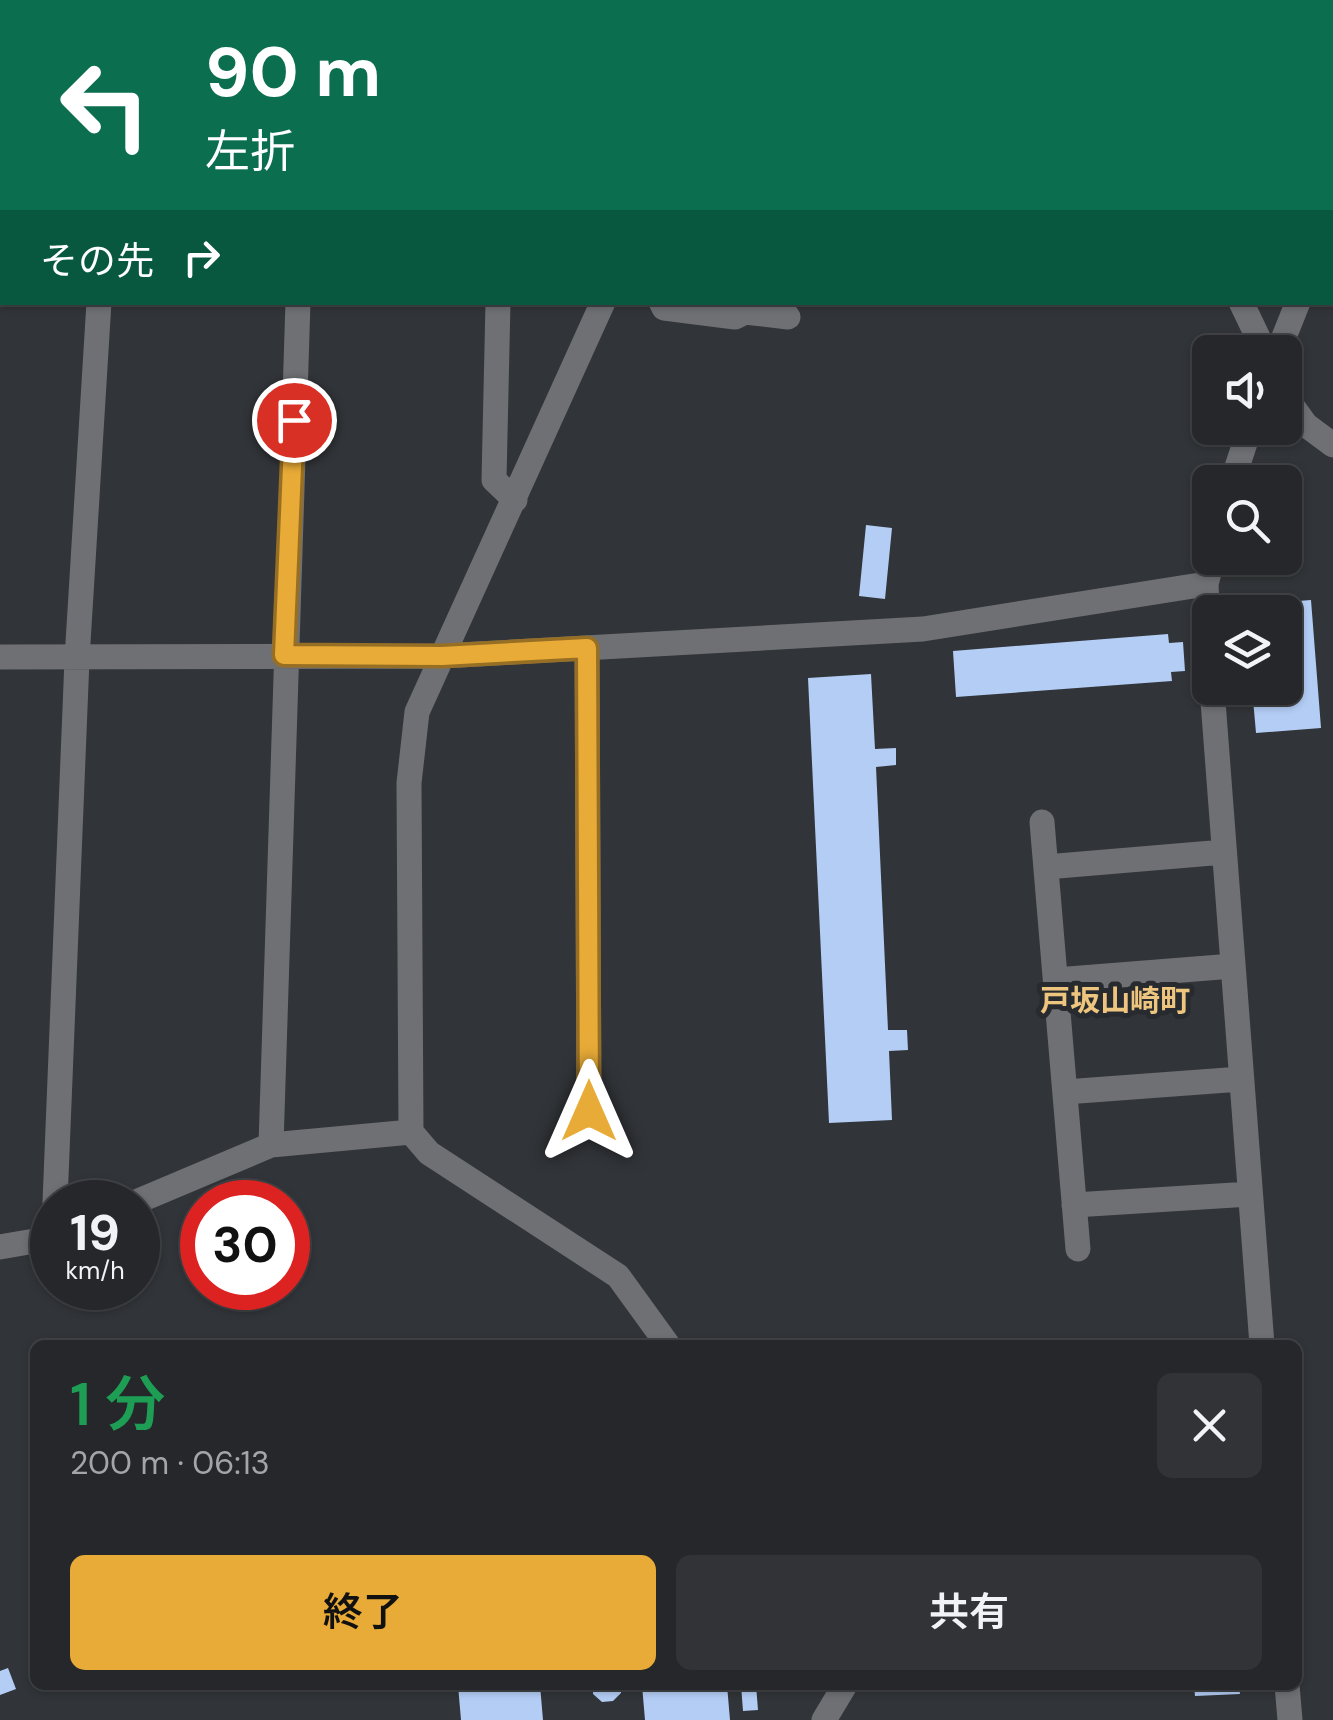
<!DOCTYPE html>
<html lang="ja">
<meta charset="utf-8">
<style>
body{margin:0;font-family:"DM Sans","Noto Sans JP",sans-serif;background:#313336;color:#f1f3f6;height:100vh;display:flex;flex-direction:column;font-size:38px;white-space:nowrap}
*{box-sizing:border-box;margin:0}
p{font-size:32px;color:#a3a5a8}
.icon{flex:none;width:55px;height:55px;fill:none;stroke:currentColor;stroke-width:2;stroke-linecap:round;stroke-linejoin:round}
.map{position:relative;flex:1;overflow:hidden}
.panel{position:absolute;left:30px;top:1340px;width:1272px;height:350px;display:flex;flex-direction:column;background:#25272a;border-radius:15px;box-shadow:0 2px 8px #0004,0 0 0 2px #424447}
.panel>*{flex:none}
.banner{position:absolute;left:0px;top:0px;width:1335px;height:305px;box-shadow:0 2px 8px #0004,0 0 0 2px #424447;background:#0b6e4f;color:#fff;overflow:hidden}
.tools{position:absolute;left:1192px;top:335px;display:grid;gap:20px}
.tools a{display:grid;place-items:center;width:110px;height:110px;border-radius:15px;background:#25272a;box-shadow:0 2px 8px #0004,0 0 0 2px #424447;font-size:50px}
.speed{position:absolute;left:30px;top:1180px;display:flex;gap:20px;font-size:50px;font-weight:700;text-align:center}
.speed>*{display:grid;place-content:center;width:130px;height:130px;border-radius:50%;background:#25272a;box-shadow:0 2px 8px #0004,0 0 0 2px #424447;line-height:1}
.speed small{font-size:25px;font-weight:400}
.speed .limit{border:15px solid #d22;background:#fff;color:#111}
.pin{position:absolute;display:grid;place-items:center;width:85px;height:85px;color:#fff;margin:-42px;border:5px solid #fff;border-radius:50%;box-shadow:0 2px 10px #0007}
.me{position:absolute;width:110px;margin:-55px;rotate:0deg;stroke-linejoin:round;filter:drop-shadow(0 0 8px #0008)}
.turn{display:flex;align-items:center;gap:35px;height:210px;padding:0 40px;font-size:45px}
.turn .icon{width:130px;height:130px;stroke-width:2.5}
.turn b{display:block;font-size:70px;line-height:85px}
.then{display:flex;align-items:center;height:95px;padding:0 40px;background:#0003;gap:20px;font-size:38px}
.round{display:grid;place-items:center;flex:none;width:105px;height:105px;border-radius:15px;background:#313336}
.summary{display:flex;align-items:center;justify-content:space-between;height:170px;padding:0 40px}
h1{font-size:60px;font-weight:600;line-height:75px;color:#1e9e55}
.cta{display:flex;gap:20px;margin-top:auto;padding:20px 40px}
.cta a{flex:1;height:115px;border-radius:15px;background:#e8ab37;color:#111;font-size:40px;font-weight:600;line-height:115px;text-align:center}
.cta a+a{background:#313336;color:#f1f3f6}
.map>svg:first-child{display:block}
.building{fill:#b3cdf5}
.lines{fill:none;stroke-linecap:round;stroke-linejoin:round}
.minor{stroke:#6f7073;stroke-width:25}
.route-casing{stroke:#976f24;stroke-width:25}
.route{stroke:#e8ab37;stroke-width:18}
.labels{text-anchor:middle;stroke-width:10;stroke-linejoin:round;paint-order:stroke}
.neighbourhood-label{font-size:30px;font-weight:bold;fill:#eec57f;stroke:#272a2e}
</style>
<div class="map">
<svg width="1333" height="1720" viewBox="0 0 1333 1720">
<rect width="100%" height="100%" fill="#313438"/>
<path class="building" d="M866 525 892 528 885 599 859 596Z
M1311 600 1321 728 1256 733 1252 688H1285V612H1247L1246 605Z
M1168 634 1169 643 1183 642 1185 671 1171 672 1172 681 956 697 953 651Z
M871 674 875 749 896 748V765L876 767 888 1030H907L908 1050 889 1051 892 1120 829 1123 808 678Z
M8 1668 16 1689 0 1695V1671Z
M458 1685H540L543 1720H461Z
M593 1685H621V1693L613 1701 602 1702 593 1694Z
M642 1685H727L730 1720H645Z
M741 1685H756L758 1710 743 1711Z
M1194 1685H1239L1240 1694 1195 1696Z"/>
<g class="lines">
<path class="minor" d="M1092 0 1093 2
M476 2 482 0
M505 2V0
M737 2 738 0
M836 2 837 0
M0 51H2
M1332 220 1333 219
M498 302 494 480 515 500
M603 302 417 712 409 783 411 1132 429 1153 618 1276 668 1345
M661 302 664 308 735 317 745 312 788 317
M1241 302 1265 352
M1278 352 1298 302
M1285 396 1306 425 1333 445
M1232 482 1250 428
M587 648 589 1111
M0 657 442 656 923 629 1206 584
M1210 666 1206 584 1213 558
M1212 688 1262 1345
M1042 822 1078 1249
M1046 867 1224 852
M1056 980 1233 966
M1065 1092 1241 1079
M271 1145 298 302
M55 1202 77 659 99 302
M136 1202 271 1145 411 1132
M1074 1205 1250 1194
M0 1247 52 1238
M1287 1685 1290 1720
M824 1720 845 1685"/>
</g>
<g class="lines">
<g class="route-casing">
<path id="route" d="M294 420 284 655 442 656 587 648 589 1111"/>
</g>
<use href="#route" class="route"/>
</g>
<g class="labels">
<g class="neighbourhood-label">
<text x="1115" y="1011">戸坂山崎町</text>
</g>
</g>
</svg>
<div class="tools">
<a><svg class="icon" aria-label="sound" viewBox="0 0 24 24"><path d="M4 9h4l5-4v14l-5-4H4zM17 9q2 3 0 6"/></svg></a>
<a><svg class="icon" aria-label="search" viewBox="0 0 24 24"><circle cx="10" cy="10" r="6"/><path d="M15 15l6 6"/></svg></a>
<a><svg class="icon" aria-label="layers" viewBox="0 0 24 24"><path d="M12 4l9 5-9 5-9-5zM3 14l9 5 9-5"/></svg></a>
</div>
<div class="speed"><div>19<small>km/h</small></div><div class="limit">30</div></div>
<div class="pin" style="left:294px;top:420px;background:#d93025"><svg class="icon" aria-label="arrive" viewBox="0 0 24 24"><path d="M6 21V4h12l-3 4 3 4H6"/></svg></div>
<svg class="me" style="left:589px;top:1111px" viewBox="-20 -20 40 40"><path d="M0-17L14 15 0 8-14 15z" fill="#e8ab37" stroke="#fff" stroke-width="4"/></svg>
<div class="banner">
<div class="turn"><svg class="icon" aria-label="left" viewBox="0 0 24 24"><path d="M17 20v-9H6M10 6l-5 5 5 5"/></svg><div><b>90 m</b>左折</div></div>
<div class="then">その先<svg class="icon" aria-label="right" viewBox="0 0 24 24"><path d="M7 20v-9h11M14 6l5 5-5 5"/></svg></div>
</div>
<section class="panel">
<div class="summary"><div><h1>1 分</h1><p>200 m · 06:13</p></div><a class="round"><svg class="icon" aria-label="close" viewBox="0 0 24 24"><path d="M6 6l12 12M18 6L6 18"/></svg></a></div>
<div class="cta"><a>終了</a><a>共有</a></div>
</section>
</div>
